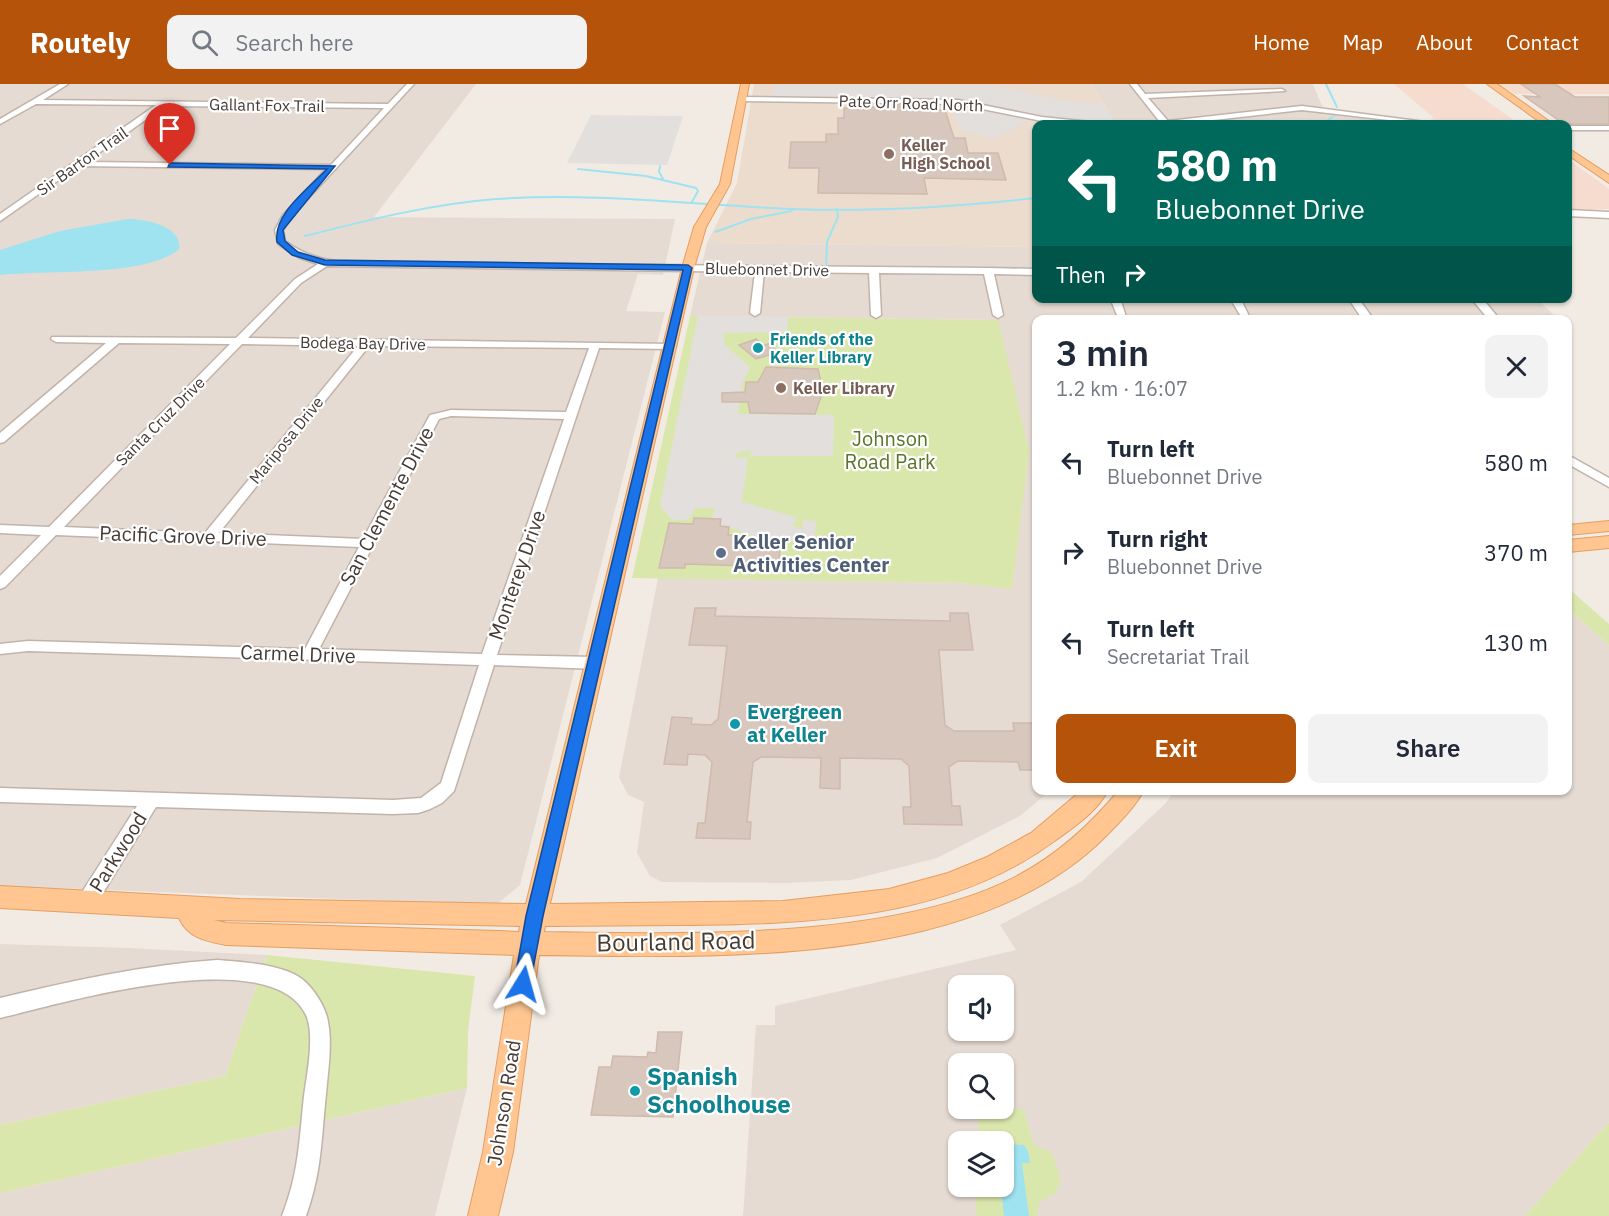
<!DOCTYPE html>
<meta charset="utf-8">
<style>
body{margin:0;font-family:"IBM Plex Sans",sans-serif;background:#f2f2f3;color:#1f2937;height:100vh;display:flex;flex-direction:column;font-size:22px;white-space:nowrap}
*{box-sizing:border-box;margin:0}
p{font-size:20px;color:#747a83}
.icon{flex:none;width:33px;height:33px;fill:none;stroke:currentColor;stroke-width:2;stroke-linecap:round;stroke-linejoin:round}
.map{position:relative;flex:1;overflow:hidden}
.sheet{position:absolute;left:1032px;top:231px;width:540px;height:480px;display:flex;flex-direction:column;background:#fff;border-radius:12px;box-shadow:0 2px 4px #0004}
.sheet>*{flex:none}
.hud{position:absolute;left:1032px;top:36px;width:540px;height:183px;border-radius:12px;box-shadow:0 2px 4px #0004;background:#00695c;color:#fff;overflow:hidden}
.controls{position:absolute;left:948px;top:891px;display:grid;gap:12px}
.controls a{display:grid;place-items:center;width:66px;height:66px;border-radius:12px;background:#fff;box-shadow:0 2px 4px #0004;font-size:30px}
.pin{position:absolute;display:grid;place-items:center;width:51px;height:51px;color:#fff;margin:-62px -26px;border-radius:50% 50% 50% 0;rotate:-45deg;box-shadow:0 0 6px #0007}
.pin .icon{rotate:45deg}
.me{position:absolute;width:66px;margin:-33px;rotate:8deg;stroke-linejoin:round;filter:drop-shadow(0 0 4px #0008)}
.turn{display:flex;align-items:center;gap:21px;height:126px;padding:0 24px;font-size:27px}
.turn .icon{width:78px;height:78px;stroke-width:2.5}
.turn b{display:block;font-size:42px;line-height:51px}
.then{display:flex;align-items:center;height:57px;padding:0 24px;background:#0003;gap:12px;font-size:22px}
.round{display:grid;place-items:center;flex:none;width:63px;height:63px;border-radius:12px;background:#f2f2f3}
.overview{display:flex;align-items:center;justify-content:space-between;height:102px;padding:0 24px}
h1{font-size:36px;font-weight:600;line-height:45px}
.action{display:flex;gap:12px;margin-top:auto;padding:12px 24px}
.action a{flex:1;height:69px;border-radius:12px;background:#b45309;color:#fff;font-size:24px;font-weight:600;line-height:69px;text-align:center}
.action a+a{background:#f2f2f3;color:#1f2937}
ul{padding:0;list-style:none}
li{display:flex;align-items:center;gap:18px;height:90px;padding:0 24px}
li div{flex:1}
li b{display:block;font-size:22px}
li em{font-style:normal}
header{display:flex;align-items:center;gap:36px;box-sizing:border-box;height:84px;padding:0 30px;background:#b45309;color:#fff}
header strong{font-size:28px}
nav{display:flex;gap:33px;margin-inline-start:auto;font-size:21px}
.search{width:420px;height:54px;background:#f2f2f3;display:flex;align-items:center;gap:15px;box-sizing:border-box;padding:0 21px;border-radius:12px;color:#747a83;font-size:22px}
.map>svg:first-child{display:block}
.residential{fill:#e6dbd2;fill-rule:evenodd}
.commercial{fill:#f5dccf}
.education{fill:#ecdcce}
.green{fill:#dae7ac}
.parking{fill:#e3dfdd}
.water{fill:#9fe2f0}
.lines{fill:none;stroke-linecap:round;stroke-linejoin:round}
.stream{stroke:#9fe2f0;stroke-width:2}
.building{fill:#d7c7bd;stroke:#cfbaad;stroke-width:1.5}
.minor-casing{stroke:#c1b3aa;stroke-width:3}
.major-casing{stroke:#e49e61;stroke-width:2}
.minor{fill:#fff;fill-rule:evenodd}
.major{fill:#ffc691;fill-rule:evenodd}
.route{fill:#1a73e8;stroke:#114b97;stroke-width:1.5}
.education-dot{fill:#8d6e63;stroke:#fff;stroke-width:2}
.culture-dot{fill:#0f9aa8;stroke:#fff;stroke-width:2}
.service-dot{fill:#5c6f8a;stroke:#fff;stroke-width:2}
.labels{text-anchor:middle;stroke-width:4.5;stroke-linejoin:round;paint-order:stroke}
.far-street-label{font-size:16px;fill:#453a34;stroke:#fff}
.far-education-label{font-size:16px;font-weight:bold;fill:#785e54;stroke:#fff;text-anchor:start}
.far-culture-label{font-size:16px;font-weight:bold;fill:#0d838f;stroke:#fff;text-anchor:start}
.park-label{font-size:20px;fill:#587627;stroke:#fff}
.street-label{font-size:20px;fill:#453a34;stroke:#fff}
.service-label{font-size:20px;font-weight:bold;fill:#4e5e75;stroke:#fff;text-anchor:start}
.culture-label{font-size:20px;font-weight:bold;fill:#0d838f;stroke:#fff;text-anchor:start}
.near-street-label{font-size:24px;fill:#453a34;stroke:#fff}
.near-culture-label{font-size:24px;font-weight:bold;fill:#0d838f;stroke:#fff;text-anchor:start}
</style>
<header>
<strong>Routely</strong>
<div class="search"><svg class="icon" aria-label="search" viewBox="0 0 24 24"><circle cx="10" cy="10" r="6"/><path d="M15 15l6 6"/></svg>Search here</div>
<nav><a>Home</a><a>Map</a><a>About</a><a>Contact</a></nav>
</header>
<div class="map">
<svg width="1609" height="1132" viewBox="0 0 1609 1132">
<rect width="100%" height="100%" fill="#f2ebe4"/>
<path class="residential" d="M0 0H476L374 133 675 135 663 191 638 190 626 227 665 228 520 801 496 821 0 802Z
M1092 0H1313L1325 29 1386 38 1385 40H1116Z
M707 159 1036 163V214H1536L1558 235 1036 236V706L1050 707 1020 732 937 774 851 796 785 799 662 798 650 792 637 769 644 718 628 711 619 693 658 494 960 499 1012 504 998 236 690 232Z
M1568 525 1609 561V1038L1525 1132H743L756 941H775V922L1016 866 1000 841 1081 798 1166 719 1174 707 1568 706ZM958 902H1004V946H958ZM958 980H1004V1024H958ZM958 1058H1004V1102H958Z
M0 860 129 864 267 871 225 992 0 1041Z
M467 1004 435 1132H0V1109Z"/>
<path class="commercial" d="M1394 0H1463L1519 40 1432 36 1433 33Z
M1500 0H1609V10H1514Z
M1568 75 1609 105V125L1568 126Z"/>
<path class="education" d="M754 0H1092L1116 40H1036V163L707 159 737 99Z"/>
<path class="green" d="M690 232 998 236 1029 366 1012 505 960 499 632 494Z
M1568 504 1609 540V561L1568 525Z
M267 871 475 892 468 947 467 1004 0 1109V1041L225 992Z
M977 1025H1024L1033 1060 1050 1068 1054 1073 1061 1096 1056 1109 1039 1118 1037 1132H977L974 1103 1004 1102V1058L980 1057Z
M1609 1038V1132H1525Z"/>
<path class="parking" d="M775 0 996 2 1078 19H1103L1116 40 1035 33 1003 51 989 54 959 46 954 25 948 17 772 15Z
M591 31 683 32 667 81 567 79Z
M698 232 788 233 787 248 723 249 724 260 750 283 742 300 738 330 834 331 833 372H751L750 366 737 369 734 374 748 373 742 418 796 433 793 442 802 445 803 436 816 437 815 453 799 457H769L729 443 720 442 721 435H712L715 424H696L688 436H673L660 422Z"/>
<path class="water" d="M128 135C145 135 183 142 179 165 148 193 43 186 0 191V166L60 147Z
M1005 1060 1024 1061 1028 1067 1030 1079H1022L1029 1132H1004L1001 1103 1004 1102Z"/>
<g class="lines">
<path class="stream" d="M1326 0 1337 23
M1323 40 1336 30
M660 82 659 88 663 95
M578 85 646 92 696 104 698 107 692 118
M715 148 751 135 792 127
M305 152C368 136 431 120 496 115 595 108 693 121 791 125 873 128 955 123 1036 114
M826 183 827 158 838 133 837 125"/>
</g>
<path class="building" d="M1521 0H1555L1575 13H1609V40H1564L1524 12 1540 13Z
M905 22H931L932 26H945L954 54H965L968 69H998L1006 96 924 94 927 110 818 109 819 84H789L791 58H826V50H838V34H844V24Z
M756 255 763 261 768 260 778 268 756 275 739 261Z
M766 283 818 285 823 307 815 330 750 329 748 318H722V309L745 308 746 298H758Z
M694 434 721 435 720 442 729 443 728 451H737V456L780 457 779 483 685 480V484H659L669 439 693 440Z
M695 524H716L715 532 950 537V529H968L973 566H939L945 641 954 647H1014L1013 639H1032L1036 665V686H1020L1018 678 958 677 949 683 952 722H960L962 741 904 740 903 723H911L909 682 901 675 840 674V705L820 704 821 674 761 673 753 678 747 738H751L750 755 696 754 698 739H705L712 678 705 671 688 670 687 681 664 680 672 633 692 634 691 640 711 641 718 635 727 562 689 561Z
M658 948H682L673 1033 591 1031 599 983H611L613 972 647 973 648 968 656 969Z"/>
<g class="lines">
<g class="minor-casing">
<path id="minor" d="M60 0H68L43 16 388 20 407 0H414L290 134 283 146 285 157C304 171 322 176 345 178L988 184 1036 185V191L994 190 1003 231 998 234 993 231 984 190 879 189 881 231 876 234 871 231 869 189 764 188 760 229 755 232 750 229 755 188 327 182 301 199 248 254 675 260 676 262 671 265 599 264 497 571 596 573 604 579 596 585 494 581 454 707 442 719 430 725 418 729 393 730 156 723 93 825 86 827 79 825 77 819 79 813 137 722 0 718V704L393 716 421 714 441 699 479 581 28 567 0 570V560L28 557 305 565 359 463 56 451 5 503 0 505V492L41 451 0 449V441L49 443 230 260 119 259 4 358 0 359V349L106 259 56 258 51 255 52 253 236 254 295 195 318 180 300 174 278 160 275 146 283 131 326 85 79 82 0 137V130L156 21 36 20 0 40V35ZM165 22 384 24 331 81 86 78ZM242 260 358 262 205 449 64 443ZM369 262 589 264 566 328 451 326 430 331 363 455 219 449ZM451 332 564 335 482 570 319 565 439 335Z
M1130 0H1137L1145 10 1282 5 1285 7 1148 14 1168 37 1302 22 1441 40H1423L1302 26 1178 40H1074L1042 37 958 20 742 17 739 15 742 13 958 16 1042 33 1091 38H1160Z
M1568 42H1609V46H1568Z
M1568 126 1609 128V134L1568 132Z
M1110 214H1120L1127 236H1119Z
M1230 214H1240L1251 236H1243Z
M1348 214H1358L1374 236H1363Z
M1471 214H1482L1500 236H1489Z
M1568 371 1609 394V403L1568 380Z
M217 876C241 878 282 880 302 895 313 904 323 919 327 933 333 958 328 985 326 1010 321 1057 322 1087 306 1132H282C299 1088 299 1058 304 1012 307 991 315 950 306 931 271 857 62 919 0 934V914C72 897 143 881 217 876Z"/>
</g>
<g class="major-casing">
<path id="major" d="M741 0H749L730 100 706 143 694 184 550 820 783 817 889 805 948 789 987 773 1031 749 1082 706H1108C1098 727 1074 743 1056 756 948 836 810 840 681 841 636 841 590 842 545 842L544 848C682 850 896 857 1019 791 1058 770 1091 740 1119 706H1144C1135 723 1120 738 1106 752 975 885 714 873 539 871L513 1068 498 1132H468L483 1068 514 871 226 861C206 857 188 854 179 834L0 824V802L240 815 526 820 682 184 694 143 720 100ZM214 836 520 842 519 848 498 847 226 839Z
M1487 0H1497L1553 40H1543Z
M1568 64 1609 91V99L1568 71Z
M1609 437V447L1568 451V441Z
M1609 452V464L1568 468V456Z"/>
</g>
<use href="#minor" class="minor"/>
<use href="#major" class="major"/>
</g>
<path class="route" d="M170 79 335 82 283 146 285 157 298 168 325 176 688 181 692 184 543 832 529 906 523 908 516 906 514 900 526 832 683 186 325 181 292 171 277 158C273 130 308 105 327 85L168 83Z"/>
<g class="education-dot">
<circle cx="889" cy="70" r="6"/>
<circle cx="781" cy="304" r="6"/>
</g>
<g class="culture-dot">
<circle cx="758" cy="264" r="6"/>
<circle cx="735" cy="640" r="6"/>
<circle cx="635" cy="1007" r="6"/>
</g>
<circle class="service-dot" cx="721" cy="469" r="6"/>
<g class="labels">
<g class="far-street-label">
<text transform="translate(911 19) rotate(2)" y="6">Pate Orr Road North</text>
<text transform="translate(267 21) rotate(1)" y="6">Gallant Fox Trail</text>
<text transform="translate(82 77) rotate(-35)" y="6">Sir Barton Trail</text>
<text transform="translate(767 185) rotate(1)" y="6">Bluebonnet Drive</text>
<text transform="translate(363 259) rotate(1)" y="6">Bodega Bay Drive</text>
<text transform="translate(160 337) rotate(-45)" y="6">Santa Cruz Drive</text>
<text transform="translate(286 356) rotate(-51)" y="6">Mariposa Drive</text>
</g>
<g class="far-education-label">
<text x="901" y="67">Keller<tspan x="901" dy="18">High School</tspan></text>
<text x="793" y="310">Keller Library</text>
</g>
<g class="far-culture-label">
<text x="770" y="261">Friends of the<tspan x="770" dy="18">Keller Library</tspan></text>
</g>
<g class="park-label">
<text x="890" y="362">Johnson<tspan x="890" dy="23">Road Park</tspan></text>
</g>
<g class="street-label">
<text transform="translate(387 422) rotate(-62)" y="7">San Clemente Drive</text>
<text transform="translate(183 452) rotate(2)" y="7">Pacific Grove Drive</text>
<text transform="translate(517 491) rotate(-71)" y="7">Monterey Drive</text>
<text transform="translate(298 570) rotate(2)" y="7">Carmel Drive</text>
<text transform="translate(118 768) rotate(-58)" y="7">Parkwood</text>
<text transform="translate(504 1019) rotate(-81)" y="7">Johnson Road</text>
</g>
<g class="service-label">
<text x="733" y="465">Keller Senior<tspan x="733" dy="23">Activities Center</tspan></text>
</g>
<g class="culture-label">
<text x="747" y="635">Evergreen<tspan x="747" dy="23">at Keller</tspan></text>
</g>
<g class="near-street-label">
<text transform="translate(676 858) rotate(-1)" y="8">Bourland Road</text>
</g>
<g class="near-culture-label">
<text x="647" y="1001">Spanish<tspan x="647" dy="28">Schoolhouse</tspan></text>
</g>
</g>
</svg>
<div class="controls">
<a><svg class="icon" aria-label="sound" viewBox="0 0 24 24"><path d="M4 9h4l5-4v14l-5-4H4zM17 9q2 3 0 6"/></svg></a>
<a><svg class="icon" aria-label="search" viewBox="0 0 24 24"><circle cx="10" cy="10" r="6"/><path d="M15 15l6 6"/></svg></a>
<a><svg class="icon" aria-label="layers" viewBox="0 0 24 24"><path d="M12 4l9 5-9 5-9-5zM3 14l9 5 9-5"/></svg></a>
</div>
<div class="pin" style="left:170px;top:81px;background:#d93025"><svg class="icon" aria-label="arrive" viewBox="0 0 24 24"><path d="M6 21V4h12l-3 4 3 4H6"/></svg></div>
<svg class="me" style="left:523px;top:900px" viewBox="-20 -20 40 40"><path d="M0-17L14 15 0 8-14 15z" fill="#1a73e8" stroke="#fff" stroke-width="4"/></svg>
<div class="hud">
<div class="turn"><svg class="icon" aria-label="left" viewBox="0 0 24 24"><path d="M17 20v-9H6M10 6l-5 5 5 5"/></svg><div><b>580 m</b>Bluebonnet Drive</div></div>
<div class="then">Then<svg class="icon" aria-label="right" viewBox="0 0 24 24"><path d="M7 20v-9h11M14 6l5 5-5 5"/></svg></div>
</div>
<section class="sheet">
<div class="overview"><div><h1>3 min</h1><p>1.2 km · 16:07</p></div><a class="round"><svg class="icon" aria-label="close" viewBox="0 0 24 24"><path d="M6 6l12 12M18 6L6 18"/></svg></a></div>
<ul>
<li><svg class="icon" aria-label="left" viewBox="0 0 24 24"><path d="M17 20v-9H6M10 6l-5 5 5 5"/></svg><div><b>Turn left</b><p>Bluebonnet Drive</p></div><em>580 m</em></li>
<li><svg class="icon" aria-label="right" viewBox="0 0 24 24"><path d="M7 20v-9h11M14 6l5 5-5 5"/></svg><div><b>Turn right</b><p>Bluebonnet Drive</p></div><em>370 m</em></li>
<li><svg class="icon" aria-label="left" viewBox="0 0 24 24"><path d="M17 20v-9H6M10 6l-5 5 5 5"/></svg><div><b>Turn left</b><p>Secretariat Trail</p></div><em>130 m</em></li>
</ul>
<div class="action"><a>Exit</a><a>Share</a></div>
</section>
</div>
